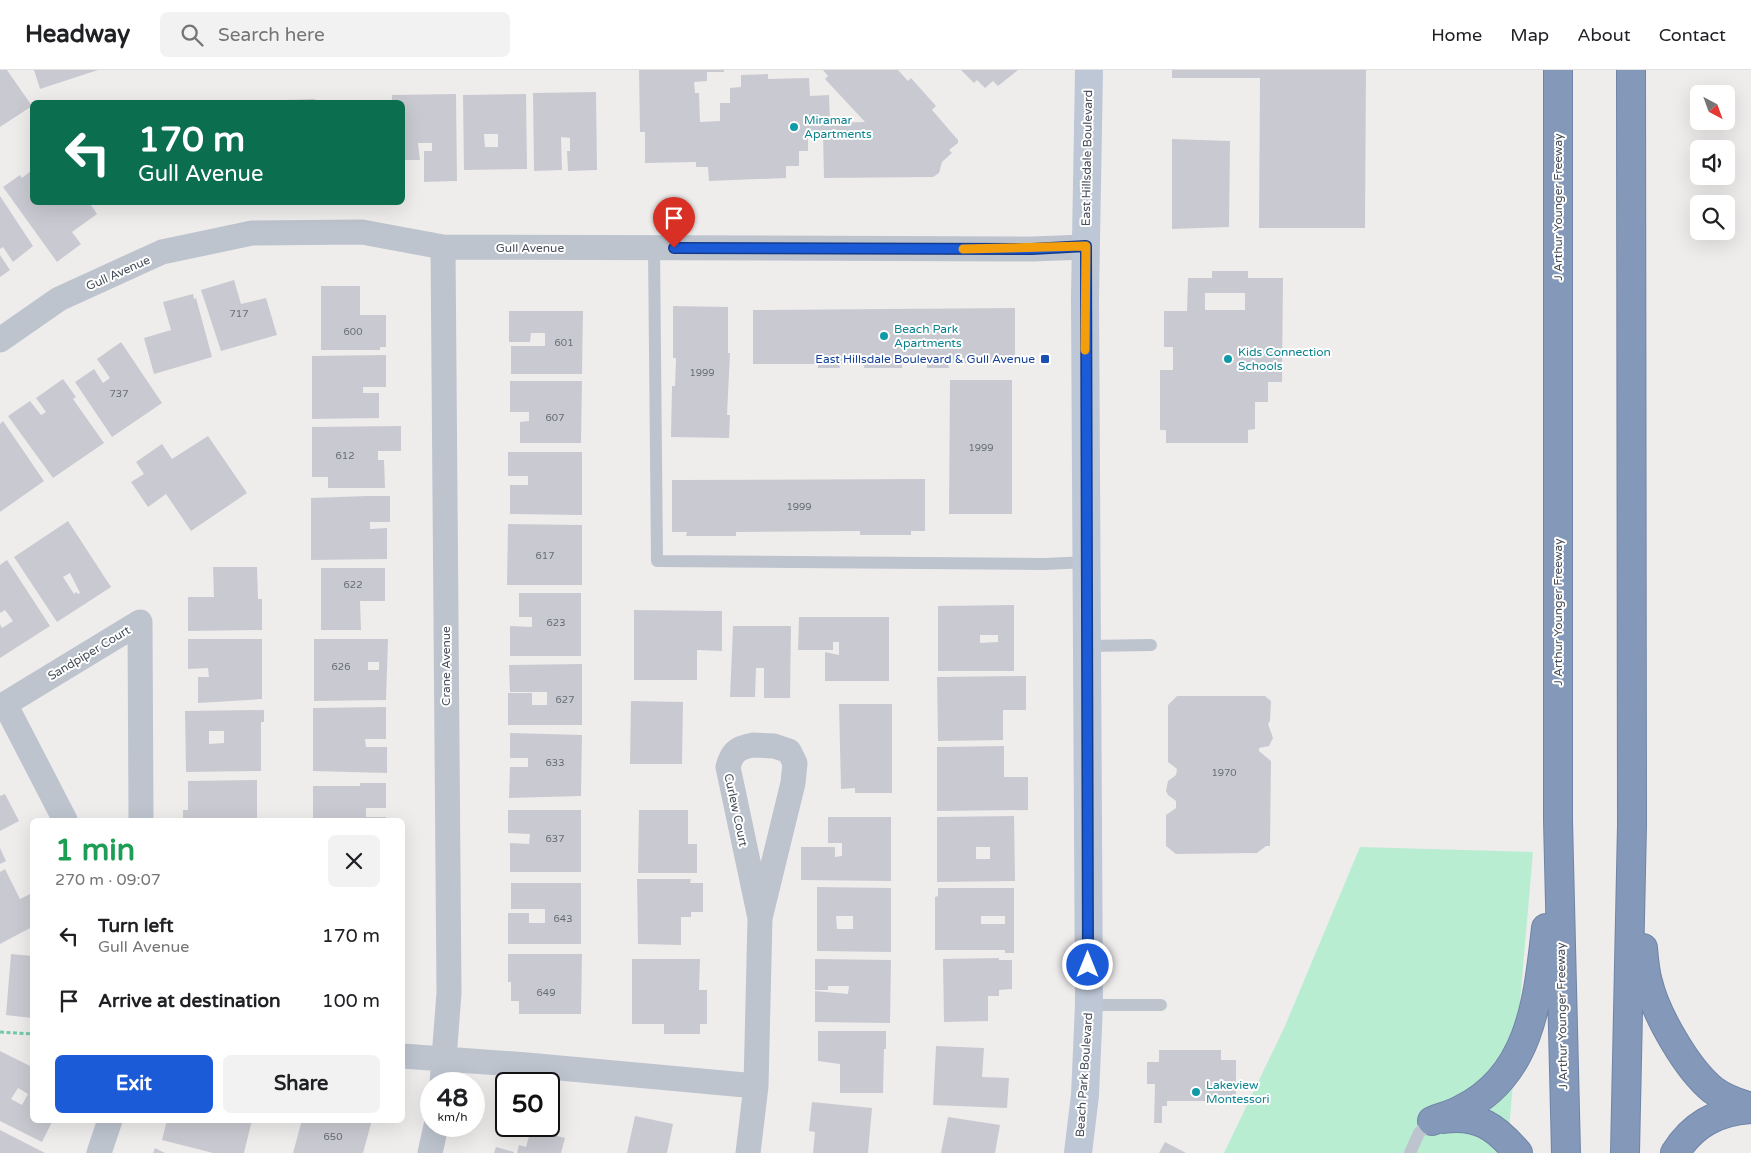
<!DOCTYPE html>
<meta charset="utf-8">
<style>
body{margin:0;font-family:"Varela Round",sans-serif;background:#f2f2f2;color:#202124;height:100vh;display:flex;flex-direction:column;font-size:19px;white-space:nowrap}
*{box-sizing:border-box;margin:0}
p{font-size:16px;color:#757577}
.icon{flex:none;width:28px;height:28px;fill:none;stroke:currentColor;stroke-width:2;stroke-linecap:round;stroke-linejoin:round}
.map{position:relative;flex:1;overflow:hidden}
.details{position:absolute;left:30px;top:748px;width:375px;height:305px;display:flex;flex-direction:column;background:#fff;border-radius:8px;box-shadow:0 5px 20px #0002}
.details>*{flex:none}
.guide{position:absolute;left:30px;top:30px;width:375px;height:105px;border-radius:8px;box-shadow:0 5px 20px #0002;background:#0b6e4f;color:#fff;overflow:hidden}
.needle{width:32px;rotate:139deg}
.tools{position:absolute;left:1690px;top:15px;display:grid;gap:10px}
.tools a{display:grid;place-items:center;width:45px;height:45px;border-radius:8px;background:#fff;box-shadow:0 5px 20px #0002;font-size:25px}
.speed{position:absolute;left:420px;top:1002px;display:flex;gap:10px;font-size:25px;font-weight:700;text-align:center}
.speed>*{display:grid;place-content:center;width:65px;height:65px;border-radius:50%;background:#fff;box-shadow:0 5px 20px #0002;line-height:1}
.speed small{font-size:12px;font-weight:400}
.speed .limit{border:2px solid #111;border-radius:8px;background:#fff;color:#111}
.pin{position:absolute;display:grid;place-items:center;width:42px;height:42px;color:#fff;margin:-51px -21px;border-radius:50% 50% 50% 0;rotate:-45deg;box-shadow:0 0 5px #0007}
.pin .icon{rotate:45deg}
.me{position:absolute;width:55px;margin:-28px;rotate:0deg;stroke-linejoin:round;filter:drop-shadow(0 0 4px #0008)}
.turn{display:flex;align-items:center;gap:18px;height:105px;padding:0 25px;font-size:22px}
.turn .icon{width:65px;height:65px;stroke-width:2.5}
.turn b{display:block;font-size:35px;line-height:42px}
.round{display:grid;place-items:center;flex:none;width:52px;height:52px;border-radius:8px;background:#f2f2f2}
.headline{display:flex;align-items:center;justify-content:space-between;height:85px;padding:0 25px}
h1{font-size:30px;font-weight:800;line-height:38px;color:#1e9e55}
.primary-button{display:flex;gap:10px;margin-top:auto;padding:10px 25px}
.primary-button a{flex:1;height:58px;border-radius:8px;background:#1c5bd8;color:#fff;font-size:20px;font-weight:800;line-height:58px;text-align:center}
.primary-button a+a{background:#f2f2f2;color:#202124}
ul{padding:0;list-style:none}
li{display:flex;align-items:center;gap:15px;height:65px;padding:0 25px}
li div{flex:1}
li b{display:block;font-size:19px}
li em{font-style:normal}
header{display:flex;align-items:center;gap:30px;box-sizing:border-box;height:70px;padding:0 25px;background:#fff;border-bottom:1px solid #e0e0e0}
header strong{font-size:24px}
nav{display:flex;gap:28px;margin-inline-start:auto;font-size:18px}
.search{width:350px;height:45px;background:#f2f2f2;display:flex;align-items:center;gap:12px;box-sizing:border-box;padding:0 18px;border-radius:8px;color:#757577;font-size:19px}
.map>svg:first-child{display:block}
.green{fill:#b9edd2}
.building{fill:#c9cad1;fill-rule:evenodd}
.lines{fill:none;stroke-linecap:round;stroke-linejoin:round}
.motorway-casing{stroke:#6f84a6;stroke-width:30}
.path{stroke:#73caa8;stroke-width:3;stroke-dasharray:4 2.5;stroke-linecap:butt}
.service{stroke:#bdc4ce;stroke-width:12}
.minor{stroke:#bdc4ce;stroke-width:25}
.secondary{stroke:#bec7d5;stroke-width:28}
.motorway{stroke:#8499ba;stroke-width:28}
.route-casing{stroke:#123b8c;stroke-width:12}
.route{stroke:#1c5bd8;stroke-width:9}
.slow{stroke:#f59e0b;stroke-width:9}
.culture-dot{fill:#0f9aa8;stroke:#fff;stroke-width:2}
.transit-dot{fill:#1a4fb4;stroke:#fff;stroke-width:2}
.labels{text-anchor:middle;stroke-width:4;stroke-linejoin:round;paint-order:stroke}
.number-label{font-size:10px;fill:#666c76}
.culture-label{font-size:12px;fill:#0d838f;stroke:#fff;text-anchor:start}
.street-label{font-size:12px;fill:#454d58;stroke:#fff}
.transit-label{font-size:12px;fill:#164399;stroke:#fff;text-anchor:end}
</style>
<header>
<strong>Headway</strong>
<div class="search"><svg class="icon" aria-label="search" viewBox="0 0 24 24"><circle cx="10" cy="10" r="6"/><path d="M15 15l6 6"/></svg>Search here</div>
<nav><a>Home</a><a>Map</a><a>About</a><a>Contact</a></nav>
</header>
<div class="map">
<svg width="1751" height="1083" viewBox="0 0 1751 1083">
<rect width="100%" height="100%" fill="#efecec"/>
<path class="green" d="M1360 777 1533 782 1507 1083H1224L1285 956Z"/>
<path class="building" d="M0 0H7L32 36 0 57Z
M34 0H98L40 19Z
M639 0H724V2H707V11L694 12 695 23H699L700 52 720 51V33H730V18L741 17V5L768 4V9L809 8 810 26 829 25 830 53 865 52 825 9 828 6 823 0H898L908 11 911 8 936 36 932 40 958 70V73L949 80 952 83 942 92 939 103 933 107 824 108 823 63 808 64V81H799V96H786V108L709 111 708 97H696V92L645 93V62H640Z
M961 0H1018L998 16 993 11 985 18 977 10 974 13Z
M1172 0H1366L1365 158H1259L1260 8H1172Z
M596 22 597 100 568 101 567 81H570V68L561 67 562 100 534 101 533 23Z
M456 24 457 111 424 112V81H432V73H418L420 90H402V32H392V25Z
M526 24 527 99 464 100 463 25ZM484 64H498V77H485Z
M315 29V32H252V31Z
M1172 69 1230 71 1229 157 1172 159Z
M32 100V132H89L97 144 72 162 81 174 57 192 3 117 20 105 22 108Z
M0 126 33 176 13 192 3 177 0 179Z
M0 185 10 200 0 207Z
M1212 201H1248V208H1283L1282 312H1268V332H1255V359L1248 360V373H1166V360H1160V300H1173V277H1164V241H1187L1188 208H1212ZM1205 223H1245V240H1205Z
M234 210 241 234 266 228 277 265 221 281 201 220Z
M321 216H360V245H386V277H380V280H321Z
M193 224 194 229 196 228 212 287 154 304 144 268 171 260 163 232Z
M673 236 728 237V283H730L727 345H730L729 368 671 367 672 316H675L676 288H673Z
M1015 238V293H948L949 298H927V293H902V298H864V294H839L840 298H818V294H753V240Z
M509 241H583L582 304H511V276H545V263H531L530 272H509Z
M121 272 162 333 112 367 75 312 94 299 103 313 110 308 97 289Z
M386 285V317H363V323H379V348L312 349V286Z
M63 309 76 327 73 329 104 373 53 408 8 346 30 331 41 345 46 342 36 328Z
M950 310H1012V444H949Z
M510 311H582L581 373H520V352L529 351V342H510Z
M3 351 44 411 0 442V354Z
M401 356V381H378V390H384L385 418H328V407H312V357Z
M208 366 247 423 191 461 166 424 148 437 131 412 144 404 136 392 162 374 172 389Z
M508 382H582V445L510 444V415H528V406H508Z
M925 409V461H911V465H860V461L736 462V466H686L687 462H672V410Z
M366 426H390V452H370V459L387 458V489L311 490V428Z
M68 451 111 517 57 552 14 487ZM70 503 80 523 78 524 76 522 74 524 63 507Z
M508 454 582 455V515H507Z
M7 490 50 556 0 588V554L2 558 13 551 5 540 0 543V495Z
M213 497H257L258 529H262V560L188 561V527H214Z
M321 498H385V531H360L361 560H321Z
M519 523H581V586H510V556L532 557V547H519Z
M1014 535V601H938V536ZM980 565H998V572L980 573Z
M634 540 722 541V581L697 580V610H634Z
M799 547H889V611H825V582L839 585V572H833V580H798Z
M733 556H791L790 628H764V598H756L755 627H730Z
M188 569H262V629L198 633V607H209L208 598 188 599Z
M314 569H388L386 630 314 631ZM368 592H379V600H368Z
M582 594V655H508V623H532V635H547V622H510L509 595Z
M1026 606V640H1003V670L938 671 937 607Z
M1177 626H1265L1271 631 1270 651 1268 654 1273 668 1269 676 1259 678V681L1271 691 1270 776H1266L1257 783 1176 784 1166 776V745L1176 738V731L1168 725 1166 721 1168 711 1176 705 1177 699 1168 692V635Z
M631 631 683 632 682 694H630Z
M839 634H892V723H855V718L841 719Z
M386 637V669H365L366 677H387V703L313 701V638Z
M264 640V652H261V701L186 702 185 641ZM209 661H224V673L209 674Z
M510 663 582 665 581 726 509 728 510 697H528V688H510Z
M1004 676V707H1028V740L937 741V677Z
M257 710V750H183V740H188V711Z
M360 713H386V738H366V747H386V750H313V716H360Z
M5 724 19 751 0 761V726Z
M508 740H581V802H510V773L529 774 530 764 508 763Z
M639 740H688V774H697V803H638Z
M1014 746 1015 811 937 812V747ZM976 777H990V789H976Z
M828 747H891V811L801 810V777H835V787L842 786V773H828Z
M0 778 6 791 0 794Z
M5 799 20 829 32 823V857L0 874V802Z
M637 809H691L690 813H703V842H691V847H681V875L638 874Z
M511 813H581V874H508V843H529V853H545V839H511Z
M817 817 891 818V882L817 881ZM836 846H853V859H837Z
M938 818H1014V883H1005V880H935V827L938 826ZM981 846H1005V854H981Z
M11 884 32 886V948L6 945Z
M508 884H582L581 944H519V931H511V912H508Z
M999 888V890H1012V919L999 920V926H988V951L944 952 943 889Z
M632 889H700L699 920H707V954H700V964H664V954H632Z
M815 889 891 890 890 953 815 952V921L848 924 849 916H828V920H815Z
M818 961H886V979H884L883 1023H840V994L818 991Z
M936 976 984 978 982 1007 1009 1008 1007 1038 933 1035Z
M1159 980H1221V990H1236V1031H1167V1036H1162V1053H1154L1155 1014H1147V992H1159Z
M0 981 32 997V1050H53L42 1072 0 1051ZM18 1018 28 1024 22 1035 11 1029Z
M812 1032 872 1038 868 1083H813L815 1062 809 1061Z
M635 1046 673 1054 667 1083H627Z
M948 1047 1000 1055 995 1083H941Z
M167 1050H252L244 1083H213L162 1070Z
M302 1050H372L363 1083H293Z
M531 1059 565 1068 561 1083H517L519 1075 526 1077Z
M0 1060 45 1083H0Z
M1165 1072 1186 1083H1159Z
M496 1077 514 1082V1083H494Z
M155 1078 165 1083H153Z"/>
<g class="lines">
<g class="motorway-casing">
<path id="motorway" d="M1558 0V750L1566 1083
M1643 878C1644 890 1645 902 1648 912 1656 945 1687 999 1713 1020 1725 1029 1737 1033 1751 1037
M1443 1049C1478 1044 1496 1057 1518 1083
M1432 1051C1441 1047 1451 1045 1460 1040 1532 1006 1538 927 1546 858
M1625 1083 1632 755 1631 0
M1675 1083C1693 1054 1718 1041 1751 1039"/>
</g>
<path class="path" d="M0 962 32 964"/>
<path class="service" d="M654 178 657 491 1044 494 1088 492
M1087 576 1151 575
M1089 935H1161
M1410 1083 1419 1063 1432 1051"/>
<path class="minor" d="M0 270 59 229 162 182 252 163 362 162 443 177 1032 179 1086 177
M753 675 774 676 789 681 795 693 793 713 760 848 728 697C732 682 737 678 753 675Z
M65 750 5 634 140 552 141 750
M402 986 527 995 756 1016
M442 1014 449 923 443 177
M99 1083 110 1050
M430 1083 436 1056
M748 1083 756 1016 760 848"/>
<path class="secondary" d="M1078 1083 1085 1025 1089 935 1085 228 1089 0"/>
<use href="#motorway" class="motorway"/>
</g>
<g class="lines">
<g class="route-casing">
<path id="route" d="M674 178 1032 179 1086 176 1088 895"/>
</g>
<use href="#route" class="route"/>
<path class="slow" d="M963 179 1086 176 1085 280"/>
</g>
<g class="culture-dot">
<circle cx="794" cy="57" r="5"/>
<circle cx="884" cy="266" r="5"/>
<circle cx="1228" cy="289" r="5"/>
<circle cx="1196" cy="1022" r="5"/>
</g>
<rect class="transit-dot" x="1040" y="284" width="10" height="10" rx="2.5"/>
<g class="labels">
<g class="number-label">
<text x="239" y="247">717</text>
<text x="353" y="265">600</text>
<text x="564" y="276">601</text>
<text x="702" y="306">1999</text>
<text x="119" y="327">737</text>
<text x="555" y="351">607</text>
<text x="981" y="381">1999</text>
<text x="345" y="389">612</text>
<text x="799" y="440">1999</text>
<text x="545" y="489">617</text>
<text x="353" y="518">622</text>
<text x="556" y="556">623</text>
<text x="341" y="600">626</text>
<text x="565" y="633">627</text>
<text x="555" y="696">633</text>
<text x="1224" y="706">1970</text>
<text x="555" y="772">637</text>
<text x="563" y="852">643</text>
<text x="546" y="926">649</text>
<text x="333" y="1070">650</text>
</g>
<g class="culture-label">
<text x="804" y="54">Miramar<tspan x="804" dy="14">Apartments</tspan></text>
<text x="894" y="263">Beach Park<tspan x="894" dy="14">Apartments</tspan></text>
<text x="1238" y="286">Kids Connection<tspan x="1238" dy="14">Schools</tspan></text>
<text x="1206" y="1019">Lakeview<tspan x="1206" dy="14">Montessori</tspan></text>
</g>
<g class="street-label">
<text transform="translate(1087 88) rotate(-89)" y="4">East Hillsdale Boulevard</text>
<text transform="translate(1558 137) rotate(-90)" y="4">J Arthur Younger Freeway</text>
<text x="530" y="182">Gull Avenue</text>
<text transform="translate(118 203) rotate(-24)" y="4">Gull Avenue</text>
<text transform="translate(1558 542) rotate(-90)" y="4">J Arthur Younger Freeway</text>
<text transform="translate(89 583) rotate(-31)" y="4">Sandpiper Court</text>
<text transform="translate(446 596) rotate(-90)" y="4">Crane Avenue</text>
<text transform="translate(736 740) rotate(78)" y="4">Curlew Court</text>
<text transform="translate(1562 946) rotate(-91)" y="4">J Arthur Younger Freeway</text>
<text transform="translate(1084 1005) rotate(-86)" y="4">Beach Park Boulevard</text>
</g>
<g class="transit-label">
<text x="1035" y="293">East Hillsdale Boulevard &amp; Gull Avenue</text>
</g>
</g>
</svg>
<div class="tools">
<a><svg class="needle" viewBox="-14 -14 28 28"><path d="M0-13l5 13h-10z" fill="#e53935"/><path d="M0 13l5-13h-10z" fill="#757577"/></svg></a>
<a><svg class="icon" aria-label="sound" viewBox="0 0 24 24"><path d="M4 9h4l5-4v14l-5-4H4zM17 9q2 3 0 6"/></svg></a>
<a><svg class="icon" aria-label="search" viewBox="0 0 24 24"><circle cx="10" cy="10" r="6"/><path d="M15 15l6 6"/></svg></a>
</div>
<div class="speed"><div>48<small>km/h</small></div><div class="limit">50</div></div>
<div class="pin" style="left:674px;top:178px;background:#d93025"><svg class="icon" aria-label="arrive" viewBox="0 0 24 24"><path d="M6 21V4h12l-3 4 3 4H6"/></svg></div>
<svg class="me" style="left:1088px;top:895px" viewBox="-20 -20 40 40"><circle r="17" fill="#1c5bd8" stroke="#fff" stroke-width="3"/><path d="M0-11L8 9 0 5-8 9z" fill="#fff"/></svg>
<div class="guide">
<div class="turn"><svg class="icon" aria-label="left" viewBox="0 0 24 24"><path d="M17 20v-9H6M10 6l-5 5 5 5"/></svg><div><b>170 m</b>Gull Avenue</div></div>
</div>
<section class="details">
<div class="headline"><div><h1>1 min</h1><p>270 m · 09:07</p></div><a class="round"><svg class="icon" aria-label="close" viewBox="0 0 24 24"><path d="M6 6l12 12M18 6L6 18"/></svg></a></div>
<ul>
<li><svg class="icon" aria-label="left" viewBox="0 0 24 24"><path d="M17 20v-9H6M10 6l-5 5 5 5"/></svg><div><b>Turn left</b><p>Gull Avenue</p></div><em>170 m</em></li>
<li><svg class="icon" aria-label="arrive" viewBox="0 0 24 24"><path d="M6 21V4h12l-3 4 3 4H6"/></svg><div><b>Arrive at destination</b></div><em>100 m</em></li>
</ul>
<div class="primary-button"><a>Exit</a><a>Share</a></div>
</section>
</div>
